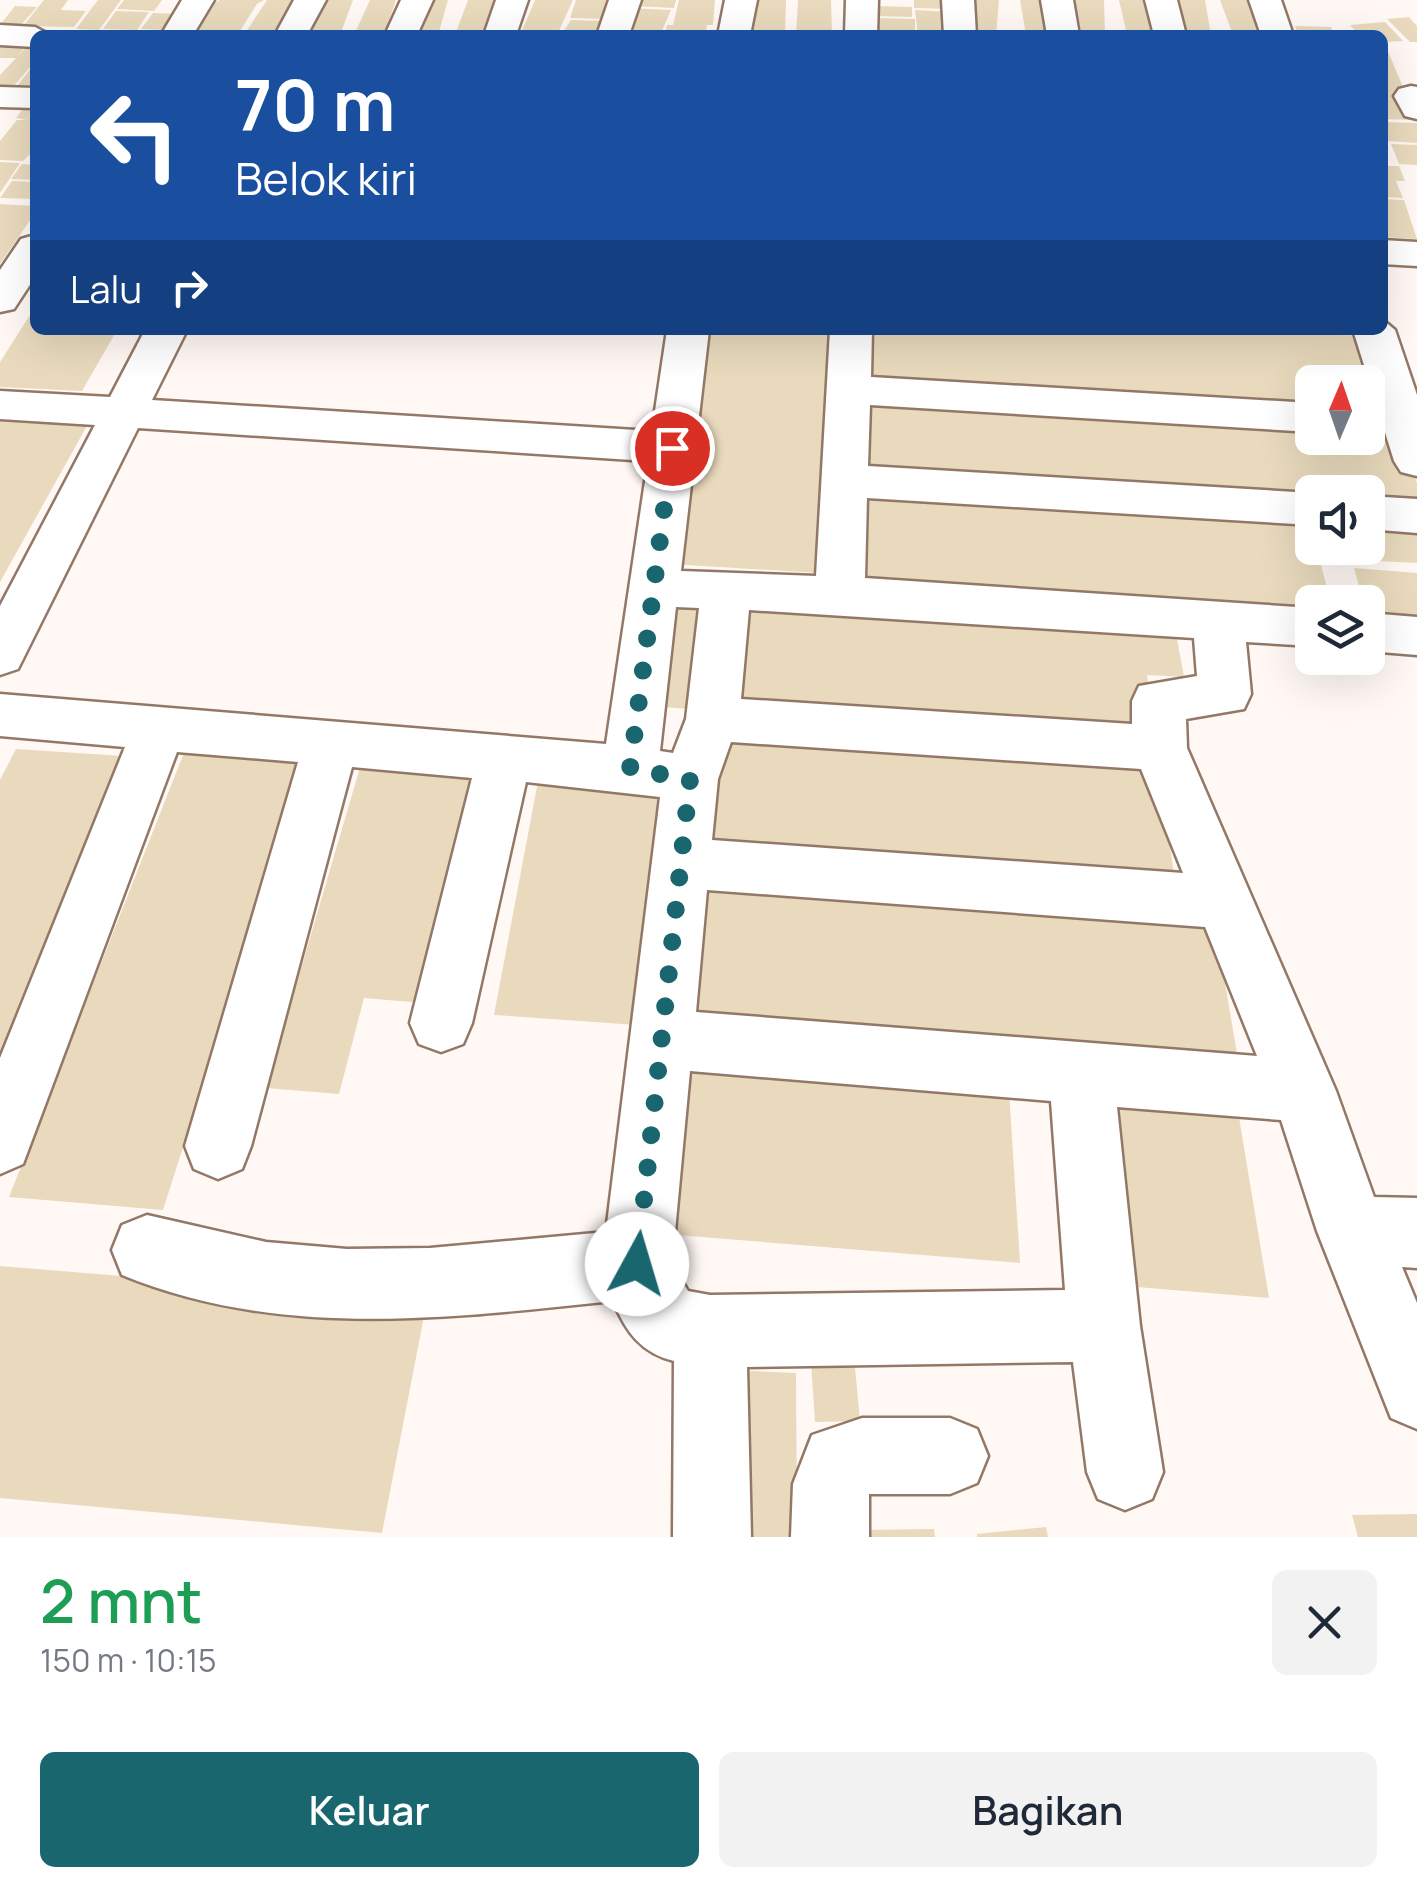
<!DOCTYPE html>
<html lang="id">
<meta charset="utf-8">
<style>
body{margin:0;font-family:Manrope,sans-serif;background:#f2f2f3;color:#1f2937;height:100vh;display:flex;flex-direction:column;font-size:38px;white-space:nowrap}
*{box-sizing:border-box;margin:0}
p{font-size:32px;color:#747a83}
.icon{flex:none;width:55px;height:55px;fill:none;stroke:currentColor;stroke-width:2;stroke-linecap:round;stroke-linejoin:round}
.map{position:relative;height:1537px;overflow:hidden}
.side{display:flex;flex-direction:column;background:#fff;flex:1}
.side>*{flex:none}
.banner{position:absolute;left:30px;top:30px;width:1358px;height:305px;border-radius:15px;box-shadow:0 10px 40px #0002;background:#1a4fa0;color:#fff;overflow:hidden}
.needle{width:65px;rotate:2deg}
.fabs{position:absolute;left:1295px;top:365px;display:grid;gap:20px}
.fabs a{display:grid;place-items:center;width:90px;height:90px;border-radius:15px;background:#fff;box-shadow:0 10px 40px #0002;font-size:50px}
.pin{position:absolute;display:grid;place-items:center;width:85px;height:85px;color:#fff;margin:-42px;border:5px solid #fff;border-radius:50%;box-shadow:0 2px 10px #0007}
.me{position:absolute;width:110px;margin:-55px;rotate:6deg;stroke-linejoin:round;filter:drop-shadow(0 0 8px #0008)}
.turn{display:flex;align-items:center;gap:35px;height:210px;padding:0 40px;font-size:45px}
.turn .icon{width:130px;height:130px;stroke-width:2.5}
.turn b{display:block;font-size:70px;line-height:85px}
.then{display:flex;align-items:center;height:95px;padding:0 40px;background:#0003;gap:20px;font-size:38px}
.round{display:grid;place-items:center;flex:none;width:105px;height:105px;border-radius:15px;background:#f2f2f3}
.overview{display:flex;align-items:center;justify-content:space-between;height:170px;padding:0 40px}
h1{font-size:60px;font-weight:600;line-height:75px;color:#1e9e55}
.primary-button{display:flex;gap:20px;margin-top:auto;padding:20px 40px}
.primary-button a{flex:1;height:115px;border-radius:15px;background:#1a666f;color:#fff;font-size:40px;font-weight:600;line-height:115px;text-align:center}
.primary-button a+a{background:#f2f2f3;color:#1f2937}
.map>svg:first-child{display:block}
.building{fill:#e9dabd}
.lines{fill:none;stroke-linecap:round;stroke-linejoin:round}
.minor-casing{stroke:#937867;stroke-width:5}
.minor{fill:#fff;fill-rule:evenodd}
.route{stroke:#1a666f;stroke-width:18;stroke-dasharray:0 32.4}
</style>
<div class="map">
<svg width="1417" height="1537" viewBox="0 0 1417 1537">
<rect width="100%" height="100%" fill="#fff8f5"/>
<path class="building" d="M44 0H68L61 10 86 11 74 27 23 26Z
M98 0H121L99 30 76 29Z
M124 0H162L154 11 117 9Z
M220 0H264L257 4 240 31 196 30 213 4Z
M267 0H303L283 33 244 35Z
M327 0H353L340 35H309Z
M370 0H396L384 35H354Z
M422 0H448L438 35H407Z
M468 0H493L485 35H455Z
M535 0H573L557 35H520Z
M576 0H612L602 19 570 18Z
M635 0H676L674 8 633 6Z
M679 0H715L713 25H707L705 35H665L667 25H673Z
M753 0H786L785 35H749Z
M798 0H831L832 35H796Z
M914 0H950V9L914 8Z
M970 0H999L996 35H973Z
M1020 0H1049L1048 35H1026Z
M1074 0H1104L1105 35H1082Z
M1119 0H1149L1152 35H1127Z
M1175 0H1205L1211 35H1186Z
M1220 0H1251L1258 35H1233Z
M15 6 37 7 20 26 0 25Z
M876 6 912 7V17L875 16Z
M629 8 671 10 661 33 647 35 625 32Z
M915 10 953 12 954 35H918Z
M116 11 149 12 137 30 103 29Z
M153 13 180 14 168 30 141 29Z
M1409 17 1417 26V42H1410L1387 19Z
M877 18 915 19V35H876Z
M571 20 604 21 602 35H561Z
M1385 22 1403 41 1384 42 1417 120 1382 119V35H1359L1350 25Z
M1295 26 1331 27 1334 35H1298Z
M0 40 30 41 16 58H0Z
M32 41H35V61L13 87 0 86V75Z
M35 63V91L14 90Z
M29 101H35V149L23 161 0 160V141L17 120H27L16 118Z
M1382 122 1417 123V143L1386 141Z
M1391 144 1417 145V165L1399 164Z
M0 162 20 163 0 193Z
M22 164 35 165V180L11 179Z
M1382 166H1399L1405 181H1396L1403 198 1382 197Z
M12 181 35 182V199L0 198Z
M1382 199 1404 200 1417 239 1382 237Z
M0 204 35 206V213L0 264Z
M35 307V330H117L82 391 0 387V362Z
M703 330H844L836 574 670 564Z
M858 330H1364L1391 404 1368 403V382H1312V401L857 378Z
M855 396 1312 419V438H1368V421L1396 423 1417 483V510L1368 507V492H1312V504L854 480Z
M0 419 88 424 0 582Z
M853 486 1312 511V548H1368V514L1417 517V563L1319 558 1331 602H1312V608L851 581Z
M1354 568 1417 573V620L1368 616V602H1363Z
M658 596 721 600 711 710 642 706Z
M732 597 1174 623 1184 677 1147 675 1157 735 722 708Z
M716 726 1156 754 1176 887 704 855Z
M189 740 311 747 163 1210 9 1197Z
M16 749 138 757 0 1089V780Z
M361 764 486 772 435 1004 364 998 339 1094 266 1088Z
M538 781 666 789 637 1025 494 1015Z
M695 877 1213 912 1240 1071 681 1030Z
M683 1051 1008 1075 1020 1263 665 1234Z
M1094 1094 1237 1105 1269 1298 1113 1285Z
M0 1266 427 1301 382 1533 0 1498Z
M853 1346 860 1421 815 1422 810 1347Z
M729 1370 796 1373 797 1537H725Z
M1417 1514V1537H1358L1352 1515Z
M1046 1527 1048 1537H977V1534Z
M934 1529 935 1537H862V1530Z"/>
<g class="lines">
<g class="minor-casing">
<path id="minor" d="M182 0H214L193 35H161Z
M294 0H326L307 35H275Z
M401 0H433L417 35H385Z
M496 0H528L516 35H484Z
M609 0H641L629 35H597Z
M725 0H757L750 35H718Z
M846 0H878L877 35H845Z
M942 0H974L976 35H944Z
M1041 0H1073L1079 35H1047Z
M1145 0H1177L1186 35H1154Z
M1249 0H1281L1293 35H1261Z
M0 25 35 27 50 35H35V47L0 45Z
M1411 86 1417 87V119L1405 116 1394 96 1399 89Z
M0 87 35 88V108L0 107Z
M35 235V277L14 309 0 312V270L21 239Z
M1382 240 1417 242V266L1382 264Z
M1382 319 1395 330 1417 395V476L1401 472 1394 461 1353 330H1382Z
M145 330H187L152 400 652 431 667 330H709L681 571 816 576 830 330H872L871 377 1312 403V432L870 405 868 466 1312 493V525L867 498 865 578 1312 608V646L1246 642 1251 694 1244 709 1186 719 1187 748 1336 1091 1374 1197 1417 1198V1268L1402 1267 1417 1303V1429L1391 1418 1317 1231 1281 1120 1117 1107 1140 1326 1163 1472 1152 1499 1125 1510 1098 1499 1087 1472 1073 1362 747 1367 751 1537H673L674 1361C641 1353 626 1332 613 1301 449 1318 280 1340 122 1275L112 1250 122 1225 147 1215 266 1242 347 1249 430 1248 606 1232 660 797 526 782 472 1023 463 1044 441 1052 419 1044 410 1023 472 778 352 767 251 1146 242 1169 218 1179 194 1169 185 1146 298 762 177 752 23 1164 0 1174V1058L125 747 0 736V694L606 744 648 461 138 428 18 669 0 675V606L95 425 0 419V391L110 397ZM676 607 699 608 686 719 673 753 660 751ZM749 610 1194 638 1197 676 1139 686 1132 701V724L741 699ZM731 742 1141 769 1183 873 712 840 718 779ZM707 890 1205 927 1257 1056 696 1012ZM690 1071 1051 1101 1065 1290 710 1295 688 1291 672 1264Z
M1368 496 1417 499V533L1368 529Z
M1368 613 1417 617V655L1368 651Z
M862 1418H950L977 1429 988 1456 977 1483 950 1494H869V1537H791L793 1484 812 1435Z"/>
</g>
<use href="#minor" class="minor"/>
</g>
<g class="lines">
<path class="route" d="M637 1264 690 779 630 769 672 448"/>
</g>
</svg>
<div class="fabs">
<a><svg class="needle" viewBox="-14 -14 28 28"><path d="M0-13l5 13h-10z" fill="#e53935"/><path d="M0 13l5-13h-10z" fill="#747a83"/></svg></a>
<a><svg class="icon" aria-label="sound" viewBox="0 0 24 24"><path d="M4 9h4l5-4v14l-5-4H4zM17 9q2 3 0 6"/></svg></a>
<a><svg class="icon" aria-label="layers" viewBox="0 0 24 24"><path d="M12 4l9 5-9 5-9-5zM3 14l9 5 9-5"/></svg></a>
</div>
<div class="pin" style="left:672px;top:448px;background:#d93025"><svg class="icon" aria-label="arrive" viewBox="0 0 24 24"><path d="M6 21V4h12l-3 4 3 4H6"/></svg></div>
<svg class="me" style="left:637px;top:1264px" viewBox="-20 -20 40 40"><circle r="19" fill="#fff"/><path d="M0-13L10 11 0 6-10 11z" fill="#1a666f"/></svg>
<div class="banner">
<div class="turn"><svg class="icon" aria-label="left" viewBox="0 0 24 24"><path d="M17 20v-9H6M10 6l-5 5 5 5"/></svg><div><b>70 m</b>Belok kiri</div></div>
<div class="then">Lalu<svg class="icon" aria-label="right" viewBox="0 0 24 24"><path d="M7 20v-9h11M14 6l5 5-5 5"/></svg></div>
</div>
</div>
<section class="side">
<div class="overview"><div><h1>2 mnt</h1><p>150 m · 10:15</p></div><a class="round"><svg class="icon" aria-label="close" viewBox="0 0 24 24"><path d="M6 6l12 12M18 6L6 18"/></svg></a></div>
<div class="primary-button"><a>Keluar</a><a>Bagikan</a></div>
</section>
